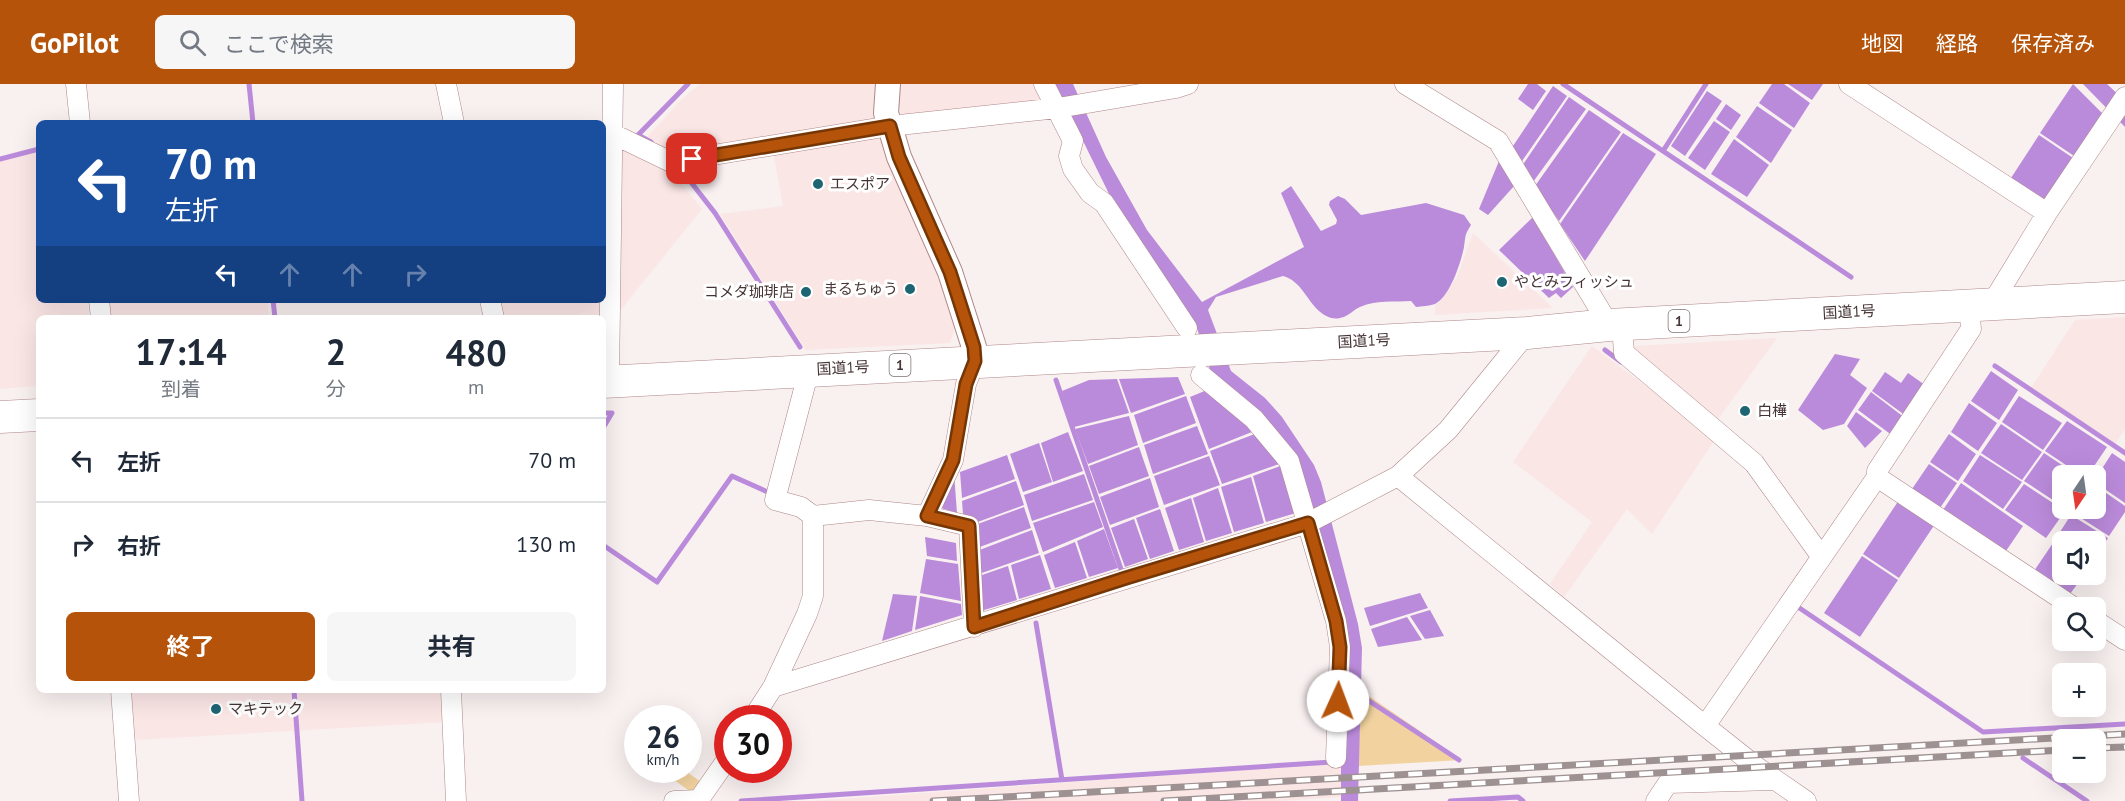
<!DOCTYPE html>
<html lang="ja">
<meta charset="utf-8">
<style>
body{margin:0;font-family:"PT Sans","Noto Sans JP",sans-serif;background:#f6f6f7;color:#1f2937;height:100vh;display:flex;flex-direction:column;font-size:22px;white-space:nowrap}
*{box-sizing:border-box;margin:0}
p{font-size:20px;color:#747a83}
.icon{flex:none;width:33px;height:33px;fill:none;stroke:currentColor;stroke-width:2;stroke-linecap:round;stroke-linejoin:round}
.map{position:relative;flex:1;overflow:hidden}
.details{position:absolute;left:36px;top:231px;width:570px;height:378px;display:flex;flex-direction:column;background:#fff;border-radius:9px;box-shadow:0 6px 24px #0002}
.details>*{flex:none}
.top-card{position:absolute;left:36px;top:36px;width:570px;height:183px;border-radius:9px;box-shadow:0 6px 24px #0002;background:#1a4fa0;color:#fff;overflow:hidden}
.needle{width:39px;rotate:193deg}
.controls{position:absolute;left:2052px;top:381px;display:grid;gap:12px}
.controls a{display:grid;place-items:center;width:54px;height:54px;border-radius:9px;background:#fff;box-shadow:0 6px 24px #0002;font-size:30px}
.speed{position:absolute;left:624px;top:621px;display:flex;gap:12px;font-size:30px;font-weight:700;text-align:center}
.speed>*{display:grid;place-content:center;width:78px;height:78px;border-radius:50%;background:#fff;box-shadow:0 6px 24px #0002;line-height:1}
.speed small{font-size:15px;font-weight:400}
.speed .limit{border:9px solid #d22;background:#fff;color:#111}
.pin{position:absolute;display:grid;place-items:center;width:51px;height:51px;color:#fff;margin:-26px;border-radius:12px;box-shadow:0 3px 9px #0006}
.me{position:absolute;width:66px;margin:-33px;rotate:2deg;stroke-linejoin:round;filter:drop-shadow(0 0 4px #0008)}
.turn{display:flex;align-items:center;gap:21px;height:126px;padding:0 30px;font-size:27px}
.turn .icon{width:78px;height:78px;stroke-width:2.5}
.turn b{display:block;font-size:42px;line-height:51px}
.lanes{display:flex;align-items:center;height:57px;padding:0 30px;background:#0003;justify-content:center;gap:30px;direction:ltr}
.lanes .off{opacity:.35}
.eta{display:flex;justify-content:space-evenly;align-items:center;height:102px;text-align:center}
.eta b{font-size:36px;font-weight:700;line-height:42px}
.action{display:flex;gap:12px;margin-top:auto;padding:12px 30px}
.action a{flex:1;height:69px;border-radius:9px;background:#b45309;color:#fff;font-size:24px;font-weight:700;line-height:69px;text-align:center}
.action a+a{background:#f6f6f7;color:#1f2937}
ul{padding:0;list-style:none}
li{display:flex;align-items:center;gap:18px;height:84px;padding:0 30px;border-top:2px solid #e0e1e3}
li div{flex:1}
li b{display:block;font-size:22px}
li em{font-style:normal}
header{display:flex;align-items:center;gap:36px;box-sizing:border-box;height:84px;padding:0 30px;background:#b45309;color:#fff}
header strong{font-size:28px}
nav{display:flex;gap:33px;margin-inline-start:auto;font-size:21px}
.search{width:420px;height:54px;background:#f6f6f7;display:flex;align-items:center;gap:15px;box-sizing:border-box;padding:0 21px;border-radius:9px;color:#747a83;font-size:22px}
.map>svg:first-child{display:block}
.built{fill:#fbe6e6}
.green{fill:#f2d3a0}
.water{fill:#bb8bdb}
.lines{fill:none;stroke-linecap:round;stroke-linejoin:round}
.stream{stroke:#bb8bdb;stroke-width:5}
.minor-casing{stroke:#af8788;stroke-width:21}
.tertiary-casing{stroke:#af8788;stroke-width:26}
.trunk-casing{stroke:#af8788;stroke-width:33}
.minor{stroke:#fff;stroke-width:20}
.tertiary{stroke:#fff;stroke-width:24}
.trunk{stroke:#fff;stroke-width:32}
.rail-casing{stroke:#9e9191;stroke-width:7}
.rail{stroke:#fff;stroke-width:4.5;stroke-dasharray:14;stroke-linecap:butt}
.route-casing{stroke:#753606;stroke-width:15}
.route{stroke:#b45309;stroke-width:10}
.poi-dot{fill:#1e6574;stroke:#fff;stroke-width:2}
.labels{text-anchor:middle;stroke-width:6;stroke-linejoin:round;paint-order:stroke}
.shield{fill:#fff;stroke:#7e7172;stroke-width:1.5}
.shield-label{font-size:14px;font-weight:bold;fill:#463435}
.poi-label{font-size:15px;fill:#463435;stroke:#fff;text-anchor:start}
.street-label{font-size:15px;fill:#463435;stroke:#fff}
</style>
<header>
<strong>GoPilot</strong>
<div class="search"><svg class="icon" aria-label="search" viewBox="0 0 24 24"><circle cx="10" cy="10" r="6"/><path d="M15 15l6 6"/></svg>ここで検索</div>
<nav><a>地図</a><a>経路</a><a>保存済み</a></nav>
</header>
<div class="map">
<svg width="2125" height="717" viewBox="0 0 2125 717">
<rect width="100%" height="100%" fill="#f9f0f0"/>
<path class="built" d="M700 0H881L878 25 871 37 674 70 647 53 684 13Z
M895 0H1040L1051 18 902 31 894 17Z
M875 51 881 56 954 232 955 244 950 259 806 266 720 130 783 122 773 67Z
M623 61 667 82 702 125 615 233 617 91Z
M39 68V216H87L89 234H39V302L0 305V77Z
M1473 149 1553 224 1435 231V222L1443 214 1457 193Z
M108 216H267L269 234H111Z
M497 216H602V234H500Z
M2125 233V345L2115 360 2031 304 2075 236Z
M1777 254 1716 338 1634 271V262Z
M1592 262 1716 354 1652 450 1627 425 1564 513 1550 500 1592 438 1513 378Z
M131 606H444L446 638 135 656Z
M1341 679V713L1281 717H812Z"/>
<path class="green" d="M1361 608 1369 612 1462 676 1358 682Z
M678 686H684L704 700 695 711 670 693Z"/>
<path class="water" d="M1055 0H1073L1106 73 1147 146 1202 218 1304 163 1281 109 1291 102 1321 147 1336 140 1337 136 1329 121 1330 117 1338 112 1345 115 1361 131 1426 119 1464 131 1471 141C1464 152 1466 152 1464 163 1461 178 1450 213 1435 220 1429 222 1422 222 1416 223L1411 217C1395 218 1375 216 1360 223 1353 226 1348 233 1340 234 1332 236 1325 232 1319 227 1306 215 1301 197 1283 192L1216 213 1208 226 1231 287 1265 314 1282 333 1314 381 1321 398 1358 540 1362 564 1358 717H1341V677L1347 596 1293 372 1262 329 1211 289 1196 241 1116 124Z
M1528 0H1537L1546 7 1533 26 1518 15Z
M1772 0H1784L1810 19 1794 44 1759 19Z
M1788 0H1823L1812 16Z
M2073 0 2105 32 2077 74 2040 49Z
M2083 0H2107L2125 17V43Z
M1553 2 1567 12 1520 80 1511 65Z
M1707 7 1722 17 1685 72 1671 62Z
M1569 13 1586 25 1533 98 1522 82Z
M1726 20 1741 31 1731 46 1716 35Z
M1757 22 1792 46 1771 79 1736 53Z
M1589 26 1621 48 1559 137 1535 102Z
M1714 37 1730 48 1705 86 1688 74Z
M1623 49 1656 70 1585 177 1560 140Z
M2039 51 2076 76 2048 117 2040 118 2009 97Z
M1734 55 1769 81 1747 113 1711 90Z
M1499 77 1515 101 1488 131 1479 125Z
M1533 133 1573 203 1561 214 1556 209 1549 214 1499 166Z
M1835 270 1860 275 1850 291 1867 304 1844 340 1823 346 1798 326Z
M1991 287 2018 306 1999 336 1971 317Z
M1885 288 1901 299 1908 289 1925 301 1906 332 1872 307Z
M1178 293 1185 310 1131 329 1119 295Z
M1117 295 1129 329 1074 343 1062 307 1089 296Z
M1207 306 1257 346 1209 365 1190 313Z
M1871 308 1905 334 1893 352 1858 326Z
M1186 312 1196 339 1143 359 1134 331Z
M2019 312 2062 339 2043 366 2002 338Z
M1969 319 1997 339 1978 367 1951 348Z
M1856 328 1882 347 1865 364 1847 342Z
M1129 332 1138 361 1088 380 1075 345Z
M2067 337 2107 363 2088 391H2081L2045 367Z
M2001 340 2042 368 2022 396 1981 369Z
M1197 342 1208 370 1153 390 1144 361Z
M1068 348 1083 387 1053 398 1041 359Z
M1260 348 1282 379 1222 400 1210 367Z
M1949 350 1976 370 1958 397 1930 378Z
M1039 359 1052 398 1023 408 1010 370Z
M1139 363 1149 392 1099 410 1089 382Z
M2044 369 2077 391 2062 392V422L2024 397Z
M2112 369 2125 378V419L2096 399V394Z
M1007 371 1015 395 962 414 960 388Z
M1980 371 2022 398 2003 425 1963 397Z
M1209 372 1220 401 1164 421 1154 392Z
M1929 380 1957 399 1940 424 1912 405Z
M1283 381 1296 429 1266 438 1253 392Z
M954 389 957 429 938 423Z
M1084 390 1093 416 1032 437 1024 411Z
M1251 393 1264 439 1234 448 1221 403Z
M1150 394 1159 423 1110 441 1100 413Z
M1016 397 1024 421 975 439 974 434 963 430 962 417Z
M1961 399 2023 442 2006 467 1943 426Z
M2024 400 2065 427 2046 454 2005 426Z
M2096 402 2125 422V428L2109 452 2073 429 2075 425 2096 424Z
M1218 404 1232 449 1206 457 1193 414Z
M1191 414 1204 458 1179 466 1165 424Z
M1899 416 1935 440 1899 494 1863 470Z
M1094 418 1103 443 1043 468 1033 439Z
M1024 423 1031 444 977 464 975 441Z
M1160 425 1174 467 1150 475 1136 434Z
M2071 431 2108 454 2096 473V458H2062V463L2054 457Z
M1134 435 1148 475 1125 483 1111 444Z
M1104 445 1118 484 1089 493 1077 457Z
M1032 446 1039 469 979 490 977 467Z
M925 453 956 459 957 477 927 472Z
M1075 458 1087 494 1055 504 1044 471Z
M2053 459 2062 466V490L2084 491 2070 510 2034 487Z
M1040 471 1051 505 1019 515 1011 481Z
M1862 472 1898 496 1860 553 1824 529Z
M926 475 958 480 961 517 920 509Z
M1008 482 1017 516 981 527 979 492Z
M1420 509 1428 524 1370 542 1364 524Z
M893 510 917 512 912 547 882 557Z
M920 512 961 520 962 531 915 546Z
M1430 526 1444 552 1425 555 1410 532Z
M1407 533 1422 556 1378 563 1371 545Z"/>
<g class="lines">
<path class="stream" d="M249 0 253 39
M1563 0 1851 193
M651 58 638 51 688 0
M1663 67 1706 0
M0 75 39 65
M683 88 715 129 800 263
M273 216 275 234
M1605 266 1621 278
M1995 282 2125 369
M1056 296 1122 488
M603 329H612L603 344
M603 461 657 498 732 392 770 409
M1795 521 1983 648 2125 640
M1036 539 1062 696
M294 606 302 717
M1357 609 1459 676
M2023 674 2087 717
M741 717 1332 678
M1450 717 1518 713 1523 717"/>
<g class="minor-casing">
<path id="minor" d="M76 0 80 39
M446 0 454 39
M1044 0 1073 57 1069 72 1073 85 1090 109 1104 119 1187 244
M1405 0 1498 57 1609 241
M1849 0 2047 129
M613 50 671 78 890 42 1058 24 1176 4 1188 0
M99 216 101 234
M490 216 494 234
M1991 221 2047 129 2125 13
M1622 240 1624 269 1754 379 1821 472
M809 286 775 416 801 423 813 432
M1201 291 1254 335 1289 377 1336 537 1340 563 1336 674
M609 297 613 0
M1398 392 1705 642 1758 684 1806 717
M1877 393 2075 524
M927 432 969 442 974 543
M2096 537 2125 556
M773 603 1308 439 1398 392 1448 346 1527 249
M121 606 129 717
M451 606 456 717
M753 634 773 603 807 530 813 512V432L869 426 927 432 953 376 966 300 975 277
M1705 642 1877 393V387L1971 245 1969 222
M674 717 699 716
M698 717 728 674
M1656 717 1668 699 1773 696"/>
</g>
<g class="tertiary-casing">
<path id="tertiary" d="M888 0 886 29 899 73 950 188 974 263 975 277"/>
</g>
<g class="trunk-casing">
<path id="trunk" d="M603 298 1527 249 1609 241 2125 213
M0 333 39 331"/>
</g>
<use href="#minor" class="minor"/>
<use href="#tertiary" class="tertiary"/>
<use href="#trunk" class="trunk"/>
<g class="rail-casing">
<path id="rail" d="M2096 664 2125 663
M933 717 2125 650
M1164 717 2062 666"/>
</g>
<use href="#rail" class="rail"/>
</g>
<g class="lines">
<g class="route-casing">
<path id="route" d="M692 75 890 42 899 73 950 188 974 263 975 277 966 300 953 376 927 432 969 442 974 543 1126 494 1308 439 1336 537 1340 563 1338 617"/>
</g>
<use href="#route" class="route"/>
</g>
<g class="poi-dot">
<circle cx="818" cy="100" r="6"/>
<circle cx="1502" cy="198" r="6"/>
<circle cx="910" cy="205" r="6"/>
<circle cx="806" cy="208" r="6"/>
<circle cx="1745" cy="327" r="6"/>
<circle cx="216" cy="625" r="6"/>
</g>
<g class="labels">
<g class="shield">
<rect x="1668.5" y="226" width="21" height="22" rx="4.5"/>
<rect x="889.5" y="270" width="21" height="22" rx="4.5"/>
</g>
<g class="shield-label">
<text x="1679" y="242">1</text>
<text x="900" y="286">1</text>
</g>
<g class="poi-label">
<text x="830" y="105">エスポア</text>
<text x="1514" y="203">やとみフィッシュ</text>
<text x="898" y="210" text-anchor="end">まるちゅう</text>
<text x="794" y="213" text-anchor="end">コメダ珈琲店</text>
<text x="1757" y="332">白樺</text>
<text x="228" y="630">マキテック</text>
</g>
<g class="street-label">
<text transform="translate(1849 228) rotate(-3)" y="5">国道1号</text>
<text transform="translate(1364 257) rotate(-3)" y="5">国道1号</text>
<text transform="translate(843 284) rotate(-3)" y="5">国道1号</text>
</g>
</g>
</svg>
<div class="controls">
<a><svg class="needle" viewBox="-14 -14 28 28"><path d="M0-13l5 13h-10z" fill="#e53935"/><path d="M0 13l5-13h-10z" fill="#747a83"/></svg></a>
<a><svg class="icon" aria-label="sound" viewBox="0 0 24 24"><path d="M4 9h4l5-4v14l-5-4H4zM17 9q2 3 0 6"/></svg></a>
<a><svg class="icon" aria-label="search" viewBox="0 0 24 24"><circle cx="10" cy="10" r="6"/><path d="M15 15l6 6"/></svg></a>
<a>+</a>
<a>−</a>
</div>
<div class="speed"><div>26<small>km/h</small></div><div class="limit">30</div></div>
<div class="pin" style="left:692px;top:75px;background:#d93025"><svg class="icon" aria-label="arrive" viewBox="0 0 24 24"><path d="M6 21V4h12l-3 4 3 4H6"/></svg></div>
<svg class="me" style="left:1338px;top:617px" viewBox="-20 -20 40 40"><circle r="19" fill="#fff"/><path d="M0-13L10 11 0 6-10 11z" fill="#b45309"/></svg>
<div class="top-card">
<div class="turn"><svg class="icon" aria-label="left" viewBox="0 0 24 24"><path d="M17 20v-9H6M10 6l-5 5 5 5"/></svg><div><b>70 m</b>左折</div></div>
<div class="lanes"><svg class="icon" aria-label="left" viewBox="0 0 24 24"><path d="M17 20v-9H6M10 6l-5 5 5 5"/></svg><svg class="icon off" aria-label="ahead" viewBox="0 0 24 24"><path d="M12 20V5M6 11l6-6 6 6"/></svg><svg class="icon off" aria-label="ahead" viewBox="0 0 24 24"><path d="M12 20V5M6 11l6-6 6 6"/></svg><svg class="icon off" aria-label="right" viewBox="0 0 24 24"><path d="M7 20v-9h11M14 6l5 5-5 5"/></svg></div>
</div>
<section class="details">
<div class="eta">
<div><b>17:14</b><p>到着</p></div>
<div><b>2</b><p>分</p></div>
<div><b>480</b><p>m</p></div>
</div>
<ul>
<li><svg class="icon" aria-label="left" viewBox="0 0 24 24"><path d="M17 20v-9H6M10 6l-5 5 5 5"/></svg><div><b>左折</b></div><em>70 m</em></li>
<li><svg class="icon" aria-label="right" viewBox="0 0 24 24"><path d="M7 20v-9h11M14 6l5 5-5 5"/></svg><div><b>右折</b></div><em>130 m</em></li>
</ul>
<div class="action"><a>終了</a><a>共有</a></div>
</section>
</div>
